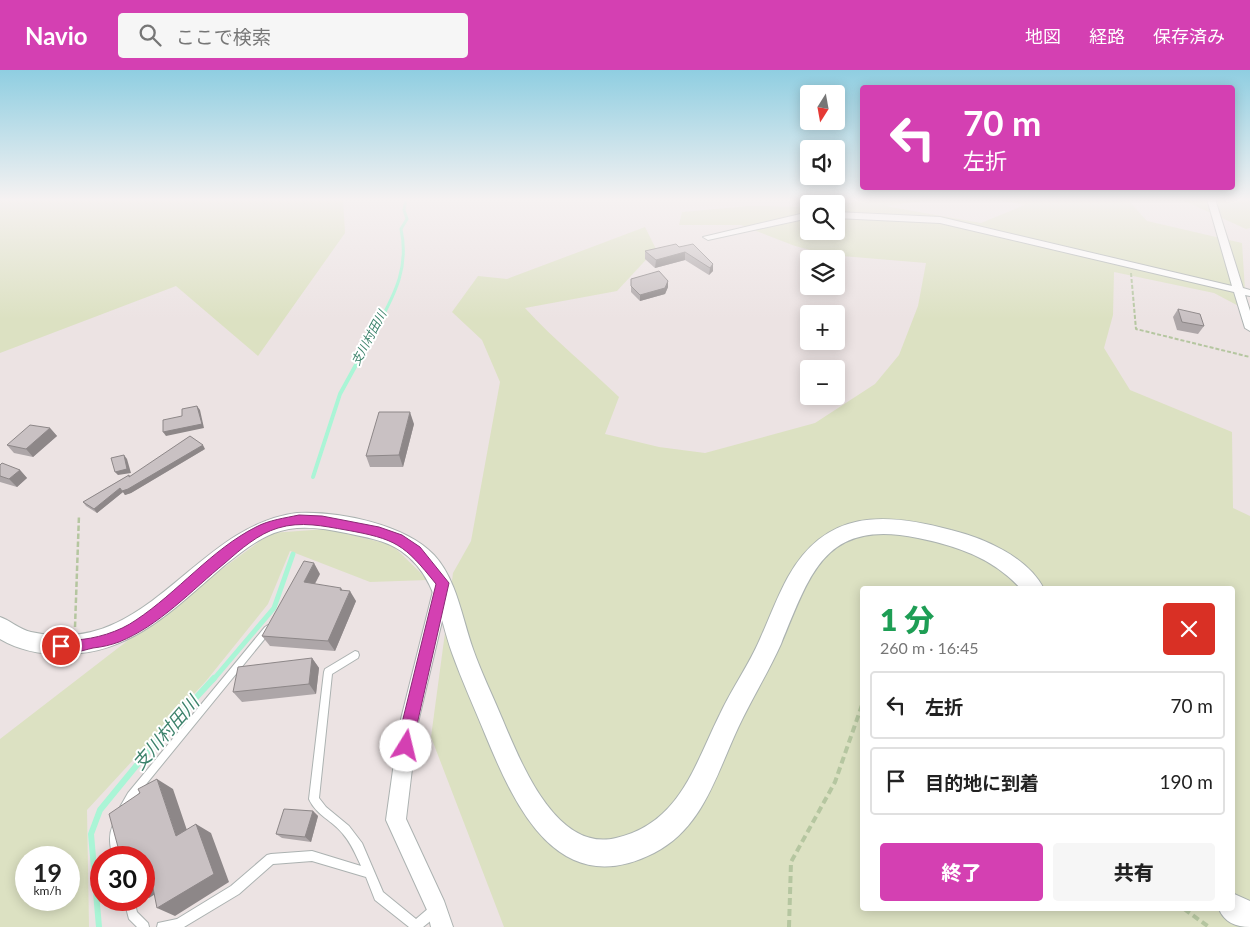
<!DOCTYPE html>
<html lang="ja">
<meta charset="utf-8">
<style>
body{margin:0;font-family:Lato,"Noto Sans JP",sans-serif;background:#f6f6f6;color:#222;height:100vh;display:flex;flex-direction:column;font-size:19px;white-space:nowrap}
*{box-sizing:border-box;margin:0}
p{font-size:16px;color:#767676}
.icon{flex:none;width:28px;height:28px;fill:none;stroke:currentColor;stroke-width:2;stroke-linecap:round;stroke-linejoin:round}
.map{position:relative;flex:1;overflow:hidden}
.sheet{position:absolute;left:860px;top:516px;width:375px;height:325px;display:flex;flex-direction:column;background:#fff;border-radius:5px;box-shadow:0 2px 12px #0003}
.sheet>*{flex:none}
.guide{position:absolute;left:860px;top:15px;width:375px;height:105px;border-radius:5px;box-shadow:0 2px 12px #0003;background:#d440b2;color:#fff;overflow:hidden}
.needle{width:32px;rotate:191deg}
.buttons{position:absolute;left:800px;top:15px;display:grid;gap:10px}
.buttons a{display:grid;place-items:center;width:45px;height:45px;border-radius:5px;background:#fff;box-shadow:0 2px 12px #0003;font-size:25px}
.speed{position:absolute;left:15px;top:776px;display:flex;gap:10px;font-size:25px;font-weight:700;text-align:center}
.speed>*{display:grid;place-content:center;width:65px;height:65px;border-radius:50%;background:#fff;box-shadow:0 2px 12px #0003;line-height:1}
.speed small{font-size:12px;font-weight:400}
.speed .limit{border:8px solid #d22;background:#fff;color:#111}
.pin{position:absolute;display:grid;place-items:center;width:42px;height:42px;color:#fff;margin:-21px;border:2px solid #fff;border-radius:50%;box-shadow:0 1px 5px #0007}
.me{position:absolute;width:55px;margin:-28px;rotate:9deg;stroke-linejoin:round;filter:drop-shadow(0 0 4px #0008)}
.turn{display:flex;align-items:center;gap:18px;height:105px;padding:0 20px;font-size:22px}
.turn .icon{width:65px;height:65px;stroke-width:2.5}
.turn b{display:block;font-size:35px;line-height:42px}
.round{display:grid;place-items:center;flex:none;width:52px;height:52px;border-radius:5px;background:#f6f6f6}
.headline{display:flex;align-items:center;justify-content:space-between;height:85px;padding:0 20px}
h1{font-size:30px;font-weight:800;line-height:38px;color:#1e9e55}
.primary-button{display:flex;gap:10px;margin-top:auto;padding:10px 20px}
.primary-button a{flex:1;height:58px;border-radius:5px;background:#d440b2;color:#fff;font-size:20px;font-weight:800;line-height:58px;text-align:center}
.primary-button a+a{background:#f6f6f6;color:#222}
ul{padding:0;list-style:none}
li{display:flex;align-items:center;gap:15px;height:68px;margin:0 10px 8px;padding:0 10px;border:2px solid #e0e0e0;border-radius:5px}
li div{flex:1}
li b{display:block;font-size:19px}
li em{font-style:normal}
header{display:flex;align-items:center;gap:30px;box-sizing:border-box;height:70px;padding:0 25px;background:#d440b2;color:#fff}
header strong{font-size:24px}
nav{display:flex;gap:28px;margin-inline-start:auto;font-size:18px}
.search{width:350px;height:45px;background:#f6f6f6;display:flex;align-items:center;gap:12px;box-sizing:border-box;padding:0 18px;border-radius:5px;color:#767676;font-size:19px}
.map>svg:first-child{display:block}
.green{fill:#dce1c2;fill-rule:evenodd}
.lines{fill:none;stroke-linecap:round;stroke-linejoin:round}
.stream-far3{stroke:#aaf5d6;stroke-width:3}
.stream-far2{stroke:#aaf5d6;stroke-width:4}
.stream-far1{stroke:#aaf5d6;stroke-width:5}
.stream{stroke:#aaf5d6;stroke-width:6}
.lane-casing{stroke:#acb2b1;stroke-width:2}
.street-casing{stroke:#acb2b1;stroke-width:2}
.secondary-casing{stroke:#abb2b0;stroke-width:2}
.path-far2{stroke:#b5c6a0;stroke-width:2;stroke-dasharray:4 2;stroke-linecap:butt}
.path-far1{stroke:#b5c6a0;stroke-width:2.5;stroke-dasharray:5.5 2.5;stroke-linecap:butt}
.path{stroke:#b5c6a0;stroke-width:4;stroke-dasharray:7 4;stroke-linecap:butt}
.lane{fill:#fff;fill-rule:evenodd}
.street{fill:#fff;fill-rule:evenodd}
.secondary{fill:#fff;fill-rule:evenodd}
.wall{fill:#ada6a8}
.shaded-wall{fill:#8d8788}
.building{fill:#c9c1c3;stroke:#8d8788}
.route{fill:#d440b2;stroke:#8a2a74}
.labels{text-anchor:middle;stroke-width:4;stroke-linejoin:round;paint-order:stroke}
.far-water-label{font-size:12px;font-style:italic;fill:#3d836c;stroke:#fff}
.near-water-label{font-size:18px;font-style:italic;fill:#3d836c;stroke:#fff}
</style>
<header>
<strong>Navio</strong>
<div class="search"><svg class="icon" aria-label="search" viewBox="0 0 24 24"><circle cx="10" cy="10" r="6"/><path d="M15 15l6 6"/></svg>ここで検索</div>
<nav><a>地図</a><a>経路</a><a>保存済み</a></nav>
</header>
<div class="map">
<svg width="1250" height="857" viewBox="0 0 1250 857">
<rect width="100%" height="100%" fill="#ece3e3"/>
<path class="green" d="M0 129H343L345 163 258 286 176 216 0 283Z
M865 129H940L885 136 981 153 1025 135 992 129H1127L1147 151 1242 173 1246 236 1250 237V242L1214 223 1114 202 1113 245 1104 278 1130 320 1232 362 1233 438 1250 446V857H504L431 667 453 503 471 471 500 312 482 270 452 242 478 206 507 209 645 157 656 179 617 221 525 238C554 270 588 297 619 327L605 364 659 377 705 383 815 353 875 314 899 285 918 236 926 193 830 185 795 176 741 155H679L682 142 750 136 809 137V161H836V136ZM862 519H1232V839H862Z
M1180 129H1250V158L1246 159Z
M327 459 392 475 428 510 370 512 290 481 268 534 206 611 87 740 89 857H0V669L192 521 271 463ZM26 788H69V830H26Z"/>
<g class="lines">
<path class="stream-far3" d="M378 255C396 222 409 196 401 159L407 149 404 140 406 129"/>
<path class="stream-far2" d="M313 407 340 324 379 253"/>
<path class="stream-far1" d="M213 610 274 538 293 484"/>
<path class="stream" d="M99 857 91 764 100 740 159 668 214 608"/>
<g class="lane-casing">
<path id="lane" d="M268 555 271 557 272 559 271 561 134 729 128 740 125 742 122 740 120 737 128 723 265 557Z
M355 581 358 582 359 585 358 588 332 604 319 728 326 737 349 756 362 773 383 822 416 849 430 837 434 836 438 837 439 841 438 845 423 857H409L375 830 366 807 312 791 273 794 239 824 184 857H157L158 853 177 849 231 816 267 785 271 784 312 781 361 796C356 785 351 773 343 764 333 751 316 745 309 729L324 602 325 599Z
M116 753 119 755 121 758 119 772 123 788H113C110 776 108 766 113 755Z
M124 830H134L137 842 148 853 149 857H137L129 849Z"/>
</g>
<g class="street-casing">
<path id="street" d="M1207 129H1215L1243 218 1250 220V226L1245 225 1250 241V261L1245 258 1234 222 940 153 836 148V142L940 147 1232 216Z
M809 142V148L708 170 703 167Z
M442 511 447 512 450 517 417 657 406 749 444 831 453 857H431L427 840 386 750 399 657 434 517 437 512Z"/>
</g>
<g class="secondary-casing">
<path id="secondary" d="M297 443C338 441 405 454 434 485 457 510 462 548 473 579 481 602 492 624 501 646 520 690 555 783 616 768 680 753 694 696 720 644 732 618 749 595 760 569 769 549 777 527 788 507 826 439 884 442 951 460 984 468 1028 487 1044 519H1021C993 488 957 476 918 468 825 449 811 502 781 574 768 603 751 630 738 658 716 705 703 758 654 783 558 832 515 737 485 664 474 637 462 611 452 583 439 546 436 505 401 481 385 470 365 467 346 463 322 458 297 454 274 463 256 470 240 483 225 495 179 534 135 582 70 584 45 585 22 582 0 569V547C11 551 19 559 31 562 149 589 193 456 297 443Z
M1232 823 1250 831V857C1236 857 1224 852 1219 839H1232Z"/>
</g>
<path class="path-far2" d="M1131 203 1136 259 1250 287"/>
<path class="path-far1" d="M75 557 79 445"/>
<path class="path" d="M1184 839 1209 857
M789 857 791 792 835 712 862 635"/>
<use href="#lane" class="lane"/>
<use href="#street" class="street"/>
<use href="#secondary" class="secondary"/>
</g>
<path class="wall" d="M679 177 713 194V201L709 205 685 190 655 198 645 189V181Z
M631 209 668 217 665 224 640 231 631 222Z
M1178 239 1204 256 1198 264 1177 260 1173 247Z
M414 354 403 397H370L366 386Z
M50 358 57 366 33 387 14 383 7 375Z
M205 379 131 423 125 425 123 422 97 443 86 436 83 432 129 405 130 406Z
M0 395 20 400 27 408 17 417 0 412Z
M320 504 315 514 356 531 335 581 270 576 262 566Z
M312 588 319 598 316 624 242 632 233 622Z
M313 741 318 746 311 772 282 768 276 764Z"/>
<path class="shaded-wall" d="M685 182V190L655 198 656 190Z
M713 194V201L709 205 710 198Z
M668 211V217L665 224 640 231V225Z
M197 336 200 340 204 358 166 366 163 362Z
M410 342 414 354 403 397 399 385Z
M50 358 57 366 33 387 26 379Z
M203 375 205 379 131 423 125 425 123 422 97 443 94 439 120 418Z
M124 385 127 389 131 403 118 405 115 402Z
M20 400 27 408 17 417 9 409Z
M314 493 320 504 310 522 304 512Z
M341 518 347 528 350 521 356 531 335 581 328 571Z
M312 588 319 598 316 624 309 614Z
M157 709 173 719 192 775 176 766Z
M313 741 318 746 311 772 305 767Z
M196 754 211 763 229 812 175 846 157 838Z
M151 808 168 816 149 828 144 826V812Z"/>
<path class="building" d="M676 174 679 177 693 174 713 194 710 198 685 182 656 190 645 181Z
M659 201 668 211 665 218 640 225 631 216V209Z
M1178 239 1200 244 1204 256 1182 252Z
M197 336 202 354 163 362V350L182 346V339Z
M379 342H410L399 385 366 386Z
M30 355 50 358 26 379 7 375Z
M190 366 203 375 128 419 122 421 120 418 94 439 83 432 129 405V407Z
M124 385 127 399 115 402 111 388Z
M2 393 20 400 9 409 0 406V395Z
M304 491 314 493 304 512 341 518 340 520 350 521 328 571 262 566Z
M312 588 309 614 233 622 238 597Z
M157 709 176 766 196 754 214 804 157 838 151 808 144 812V788H121L109 744 140 723 138 719Z
M284 739 313 741 305 767 276 764Z"/>
<linearGradient id="sky" x2="0" y2="1"><stop stop-color="#8fcee1"/><stop offset="0.52" stop-color="#f6f2f2"/><stop offset="1" stop-color="#f6f2f2" stop-opacity="0"/></linearGradient>
<rect width="1250" height="249" fill="url(#sky)"/>
<path class="route" d="M299 445 322 446 379 457 402 465 420 477 449 513 411 681 406 683 400 681 398 676 401 657 436 514C404 474 396 469 346 460 323 456 301 451 278 458 258 464 241 479 225 493 192 520 159 556 119 572 111 575 102 577 93 578 81 581 69 585 56 580L54 576 56 571C63 569 68 571 75 570 95 569 119 562 136 550 177 523 212 479 256 457 269 450 285 448 299 445Z"/>
<g class="labels">
<g class="far-water-label">
<text transform="translate(369 268) rotate(-62)" y="4">支川村田川</text>
</g>
<g class="near-water-label">
<text transform="translate(166 663) rotate(-49)" y="6">支川村田川</text>
</g>
</g>
</svg>
<div class="buttons">
<a><svg class="needle" viewBox="-14 -14 28 28"><path d="M0-13l5 13h-10z" fill="#e53935"/><path d="M0 13l5-13h-10z" fill="#767676"/></svg></a>
<a><svg class="icon" aria-label="sound" viewBox="0 0 24 24"><path d="M4 9h4l5-4v14l-5-4H4zM17 9q2 3 0 6"/></svg></a>
<a><svg class="icon" aria-label="search" viewBox="0 0 24 24"><circle cx="10" cy="10" r="6"/><path d="M15 15l6 6"/></svg></a>
<a><svg class="icon" aria-label="layers" viewBox="0 0 24 24"><path d="M12 4l9 5-9 5-9-5zM3 14l9 5 9-5"/></svg></a>
<a>+</a>
<a>−</a>
</div>
<div class="speed"><div>19<small>km/h</small></div><div class="limit">30</div></div>
<div class="pin" style="left:61px;top:576px;background:#d93025"><svg class="icon" aria-label="arrive" viewBox="0 0 24 24"><path d="M6 21V4h12l-3 4 3 4H6"/></svg></div>
<svg class="me" style="left:406px;top:676px" viewBox="-20 -20 40 40"><circle r="19" fill="#fff"/><path d="M0-13L10 11 0 6-10 11z" fill="#d440b2"/></svg>
<div class="guide">
<div class="turn"><svg class="icon" aria-label="left" viewBox="0 0 24 24"><path d="M17 20v-9H6M10 6l-5 5 5 5"/></svg><div><b>70 m</b>左折</div></div>
</div>
<section class="sheet">
<div class="headline"><div><h1>1 分</h1><p>260 m · 16:45</p></div><a class="round" style="background:#d93025;color:#fff"><svg class="icon" aria-label="close" viewBox="0 0 24 24"><path d="M6 6l12 12M18 6L6 18"/></svg></a></div>
<ul>
<li><svg class="icon" aria-label="left" viewBox="0 0 24 24"><path d="M17 20v-9H6M10 6l-5 5 5 5"/></svg><div><b>左折</b></div><em>70 m</em></li>
<li><svg class="icon" aria-label="arrive" viewBox="0 0 24 24"><path d="M6 21V4h12l-3 4 3 4H6"/></svg><div><b>目的地に到着</b></div><em>190 m</em></li>
</ul>
<div class="primary-button"><a>終了</a><a>共有</a></div>
</section>
</div>
